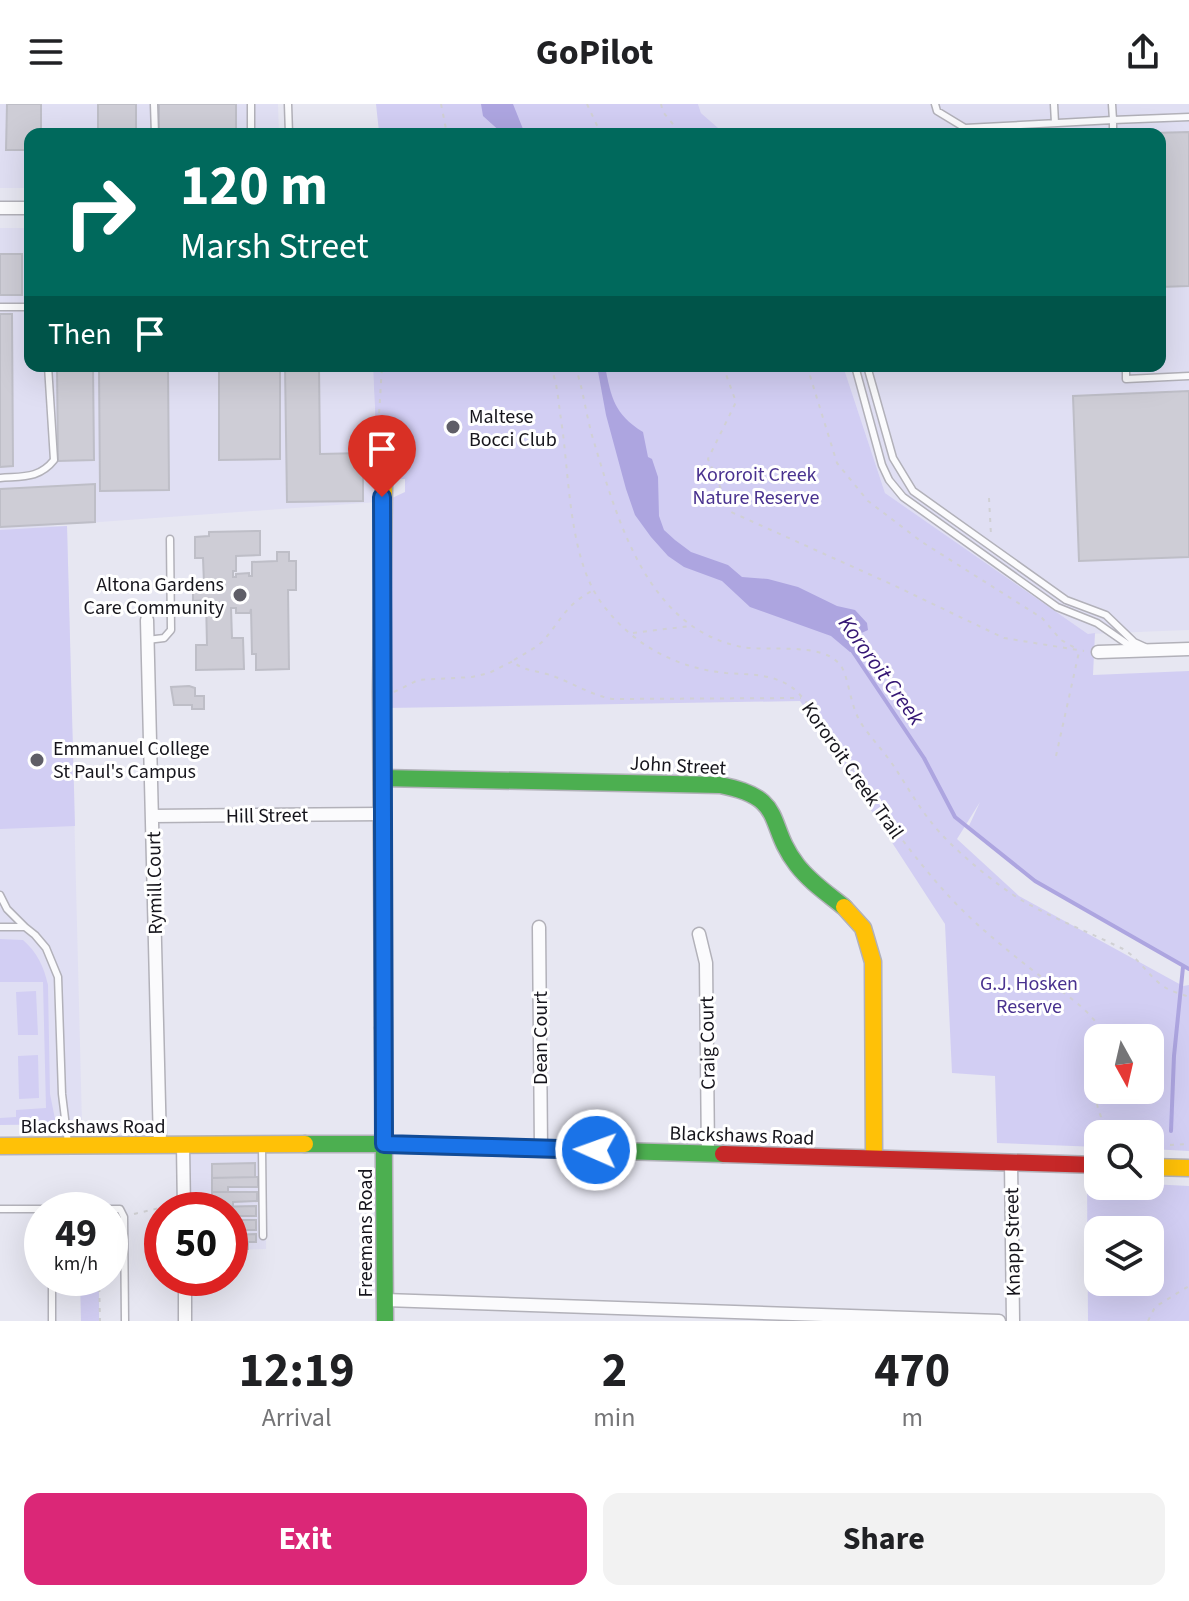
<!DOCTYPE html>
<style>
body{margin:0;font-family:"Source Sans 3",sans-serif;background:#f2f2f2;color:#202124;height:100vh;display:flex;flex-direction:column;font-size:30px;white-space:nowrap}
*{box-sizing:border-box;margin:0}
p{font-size:26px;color:#757577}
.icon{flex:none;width:44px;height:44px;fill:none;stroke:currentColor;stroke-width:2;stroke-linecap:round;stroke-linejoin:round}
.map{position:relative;height:1217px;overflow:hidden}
.details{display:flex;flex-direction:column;background:#fff;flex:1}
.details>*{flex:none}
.banner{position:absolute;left:24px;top:24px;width:1142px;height:244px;border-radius:16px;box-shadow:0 8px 32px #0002;background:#00695c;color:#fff;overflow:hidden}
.needle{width:52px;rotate:172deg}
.buttons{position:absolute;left:1084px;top:920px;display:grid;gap:16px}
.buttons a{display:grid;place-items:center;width:80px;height:80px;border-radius:16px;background:#fff;box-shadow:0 8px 32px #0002;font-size:40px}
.speed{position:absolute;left:24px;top:1088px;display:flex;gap:16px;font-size:40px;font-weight:700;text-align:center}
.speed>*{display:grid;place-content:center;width:104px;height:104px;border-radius:50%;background:#fff;box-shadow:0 8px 32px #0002;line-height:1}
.speed small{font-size:20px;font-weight:400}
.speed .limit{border:12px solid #d22;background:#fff;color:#111}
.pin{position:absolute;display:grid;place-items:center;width:68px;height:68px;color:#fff;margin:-82px -34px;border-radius:50% 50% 50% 0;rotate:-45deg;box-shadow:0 0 8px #0007}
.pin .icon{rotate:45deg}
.me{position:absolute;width:88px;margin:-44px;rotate:272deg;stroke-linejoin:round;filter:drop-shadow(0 0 6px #0008)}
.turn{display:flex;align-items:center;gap:28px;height:168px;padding:0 24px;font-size:36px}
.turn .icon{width:104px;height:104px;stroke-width:2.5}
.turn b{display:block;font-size:56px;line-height:68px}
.then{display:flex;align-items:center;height:76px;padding:0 24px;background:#0003;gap:16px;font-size:30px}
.eta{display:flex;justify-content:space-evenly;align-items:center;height:136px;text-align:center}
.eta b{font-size:48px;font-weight:700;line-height:56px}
.cta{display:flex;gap:16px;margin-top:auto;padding:16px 24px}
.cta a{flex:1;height:92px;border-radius:16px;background:#db2777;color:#fff;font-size:32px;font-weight:700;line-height:92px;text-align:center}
.cta a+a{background:#f2f2f2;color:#202124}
header{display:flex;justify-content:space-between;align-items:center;height:104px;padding:0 24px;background:#fff;font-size:36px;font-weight:700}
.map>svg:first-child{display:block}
.built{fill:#e0dff3}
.green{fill:#d2cef3;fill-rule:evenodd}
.water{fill:#ada5e0}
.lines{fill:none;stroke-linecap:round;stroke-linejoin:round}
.stream{stroke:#ada5e0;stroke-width:4}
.building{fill:#cecdd6;stroke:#bebec7;stroke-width:2}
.lane-casing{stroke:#b2b1b9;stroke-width:9}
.street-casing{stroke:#b2b1b9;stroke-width:15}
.fast-casing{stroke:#b2b1b9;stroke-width:19}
.slow-casing{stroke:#b2b1b9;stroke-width:19}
.jam-casing{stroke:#b2b1b9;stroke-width:19}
.path{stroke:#d0d0d3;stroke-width:2;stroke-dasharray:4 6;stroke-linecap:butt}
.lane{stroke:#fbfbfd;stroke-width:6}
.street{stroke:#fbfbfd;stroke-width:12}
.fast{stroke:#4caf50;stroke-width:16}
.slow{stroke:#ffc107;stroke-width:16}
.jam{stroke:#c62828;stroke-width:16}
.route-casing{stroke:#114b97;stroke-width:20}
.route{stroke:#1a73e8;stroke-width:14}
.poi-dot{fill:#5f5e67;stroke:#fff;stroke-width:3}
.labels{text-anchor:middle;stroke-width:6;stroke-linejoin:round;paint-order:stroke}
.poi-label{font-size:20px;fill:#16151c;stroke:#fff;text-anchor:start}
.park-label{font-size:20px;fill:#49328f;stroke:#fff}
.street-label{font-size:20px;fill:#16151c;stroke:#fff}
.water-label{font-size:22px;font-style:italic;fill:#341674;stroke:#fff}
</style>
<header><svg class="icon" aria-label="menu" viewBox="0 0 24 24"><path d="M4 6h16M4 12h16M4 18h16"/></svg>GoPilot<svg class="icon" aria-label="share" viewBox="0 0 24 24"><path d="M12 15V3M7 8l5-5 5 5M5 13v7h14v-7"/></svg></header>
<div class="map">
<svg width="1189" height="1217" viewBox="0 0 1189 1217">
<rect width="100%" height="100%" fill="#e7e7f2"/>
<path class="built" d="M0 0H278L279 30H30V84H0Z
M698 0H1189V526L1088 530 885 389 843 262H1160V30H725L701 9Z
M0 124H30V262H373L378 398 44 422H67L82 1020 0 1021Z
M265 1049 266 1145 230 1146V1106H190V1050Z"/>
<path class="green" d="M376 0H698L701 9 725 30 379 28Z
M373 262H843L885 389 1088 530 1095 529 1093 571 1189 567V865L1035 777 968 724 980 698 957 735 1019 792 1183 882 1189 881V1047L1150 1045V1030H1098V1043L997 1039 995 972 952 969 945 820 800 597 387 604 386 403 392 394 405 388V375H378ZM1098 934H1150V986H1098Z
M67 422 75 722 0 725V426Z
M0 835 23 836C37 848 44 863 48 881L50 990 56 1020 0 1021V1014L16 1013V1006L46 1004 43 878H0Z
M36 887 38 931H18L16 888Z
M38 951 39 994 19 995 18 952Z
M1087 1076 1098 1077V1082H1150V1080L1189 1082V1217H1088ZM1098 1126H1150V1178H1098Z
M80 1174H99V1217H81Z"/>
<path class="water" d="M481 0H513L525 30H503L483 12Z
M597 262H605C611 293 614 310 643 328L648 353 652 355 658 373 659 412 664 426 675 436 691 448 728 461 742 473 768 475 798 483 837 502 855 506 867 519 868 526 855 532 860 544 858 548H850L831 532 750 503 722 477 684 463 668 452 651 433 635 411 626 385 606 311Z"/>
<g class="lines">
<path class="stream" d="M851 545 924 654 955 713 1035 777 1189 865
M1171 1027 1174 952 1183 863"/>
</g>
<path class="building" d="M7 0H41V30H30V46H6Z
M98 0H136V30H98Z
M159 0H236V30H159Z
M1189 28V182L1160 183V30L1152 29Z
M0 150H22V191H0Z
M0 210H12L13 362 0 363Z
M57 262H93L94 356 58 357Z
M99 262H168L169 386 100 387Z
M219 262H280V355L219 356Z
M285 262H319L320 350 363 349V397L287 398Z
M1189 287V453L1079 457 1073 292Z
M95 380V418L0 423V385Z
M260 427V451L236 452V467H233V473H236V470L249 469V472H252V458L277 457V448H289V457H296V486H288L289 565 256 566V550H252L251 505 250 509H236V504H231L232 534H243L244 565 196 566V541H207L206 496 193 497V480H204L203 454H195V433L209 432V428Z
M189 582 195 584V592H204V605H192V601H174L171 583Z
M255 1059V1073L212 1074V1060Z
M255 1073H258V1083H228V1088H212V1074Z
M212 1088H257V1097L233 1098V1102L212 1103Z
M256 1102V1112H239V1116H230V1106H212V1103Z
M230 1116H256V1126H240V1131H230Z
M256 1130V1138H248V1145L230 1146V1131Z"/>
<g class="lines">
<g class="lane-casing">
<path id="lane" d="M154 0 155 30
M251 0V30
M288 0 289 30
M935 0 937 7 965 24 1113 16 1112 0
M1054 0 1055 19
M1113 30V16L1189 13
M0 203H30
M855 262 882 361 889 376 903 393 1057 503 1097 519 1133 544
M867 262 893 354 913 387 1066 496 1106 511 1134 538 1145 543
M1126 262V275L1189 272
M0 374C22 372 39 375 54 356L48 262
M147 536 164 534 171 526 170 435
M0 791 7 805 25 823
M0 823H25L35 831 46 844 58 873 62 990 68 1039
M262 1044 263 1132
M0 1105H120L124 1113 125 1217
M52 1174V1217"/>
</g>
<g class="street-casing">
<path id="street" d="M0 104H30
M147 516 160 1041
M1098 548 1189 545
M152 712 382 710
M539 823 541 1045
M699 830 706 859 708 1050
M183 1041 184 1106
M1011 1058 1013 1217
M185 1174V1217
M385 1196 999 1217"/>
</g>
<g class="fast-casing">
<path id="fast" d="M382 674 720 681C788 694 765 720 797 761 810 778 828 790 844 803
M383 924 385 1217
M305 1040H384L723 1050"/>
</g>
<g class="slow-casing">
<path id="slow" d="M844 803 863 824 873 858 874 1054
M383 924 381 588 384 382
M0 1042 305 1040
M1150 1063 1189 1064"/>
</g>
<g class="jam-casing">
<path id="jam" d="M723 1050 1098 1061"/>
</g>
<path class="path" d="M441 0 447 30
M587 0 601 30
M661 0 663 8 681 30
M550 262C557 277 558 293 560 309 570 367 567 454 603 501 633 541 676 564 726 569 749 571 769 569 790 582 808 594 828 631 841 649 874 697 907 746 946 789 971 817 1002 842 1031 865 1056 885 1093 904 1105 934
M575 262C584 287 586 313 594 338 618 418 648 525 742 543 769 548 823 537 841 562 849 574 850 602 861 619 870 633 881 644 891 658 904 677 916 699 931 718 949 742 997 782 1023 797 1054 815 1089 828 1121 844 1139 853 1149 874 1166 884 1173 888 1182 890 1189 893
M723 262 736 298 708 355 731 408 891 480 1004 534 1084 547
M807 262 837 359 868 397 922 438 1042 514 1061 536 1077 545
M381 369 379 311 382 262
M989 394 991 431
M633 529 690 522
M514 556C524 550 534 545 542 538 561 517 565 501 592 487
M394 588 418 576 472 573 489 569 513 557C521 566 532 566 543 569 567 575 587 590 612 595L801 594
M1056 652 1079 548
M1098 980C1093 999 1100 1016 1113 1030
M1150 1042 1189 1040
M134 1110 168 1102
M99 1174 100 1217
M1148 1217 1155 1203 1189 1182"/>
<use href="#lane" class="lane"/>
<use href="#street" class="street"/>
<use href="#fast" class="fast"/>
<use href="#slow" class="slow"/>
<use href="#jam" class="jam"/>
</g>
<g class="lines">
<g class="route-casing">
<path id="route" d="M382 393 384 1040 596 1046"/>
</g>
<use href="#route" class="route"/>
</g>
<g class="poi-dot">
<circle cx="453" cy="323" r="8"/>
<circle cx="240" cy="491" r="8"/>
<circle cx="37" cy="656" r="8"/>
</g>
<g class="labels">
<g class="poi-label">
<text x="469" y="319">Maltese<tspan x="469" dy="23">Bocci Club</tspan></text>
<text x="224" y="487" text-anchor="end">Altona Gardens<tspan x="224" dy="23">Care Community</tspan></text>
<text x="53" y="651">Emmanuel College<tspan x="53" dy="23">St Paul's Campus</tspan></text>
</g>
<g class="park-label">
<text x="756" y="377">Kororoit Creek<tspan x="756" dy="23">Nature Reserve</tspan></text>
<text x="1029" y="886">G.J. Hosken<tspan x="1029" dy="23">Reserve</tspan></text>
</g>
<g class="street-label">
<text transform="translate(678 661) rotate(3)" y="7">John Street</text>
<text transform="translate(853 666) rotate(55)" y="7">Kororoit Creek Trail</text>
<text transform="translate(267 711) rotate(-1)" y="7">Hill Street</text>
<text transform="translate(154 779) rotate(-91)" y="7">Rymill Court</text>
<text transform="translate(540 934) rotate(-90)" y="7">Dean Court</text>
<text transform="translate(707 939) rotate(-91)" y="7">Craig Court</text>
<text x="93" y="1029">Blackshaws Road</text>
<text transform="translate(742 1031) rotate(2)" y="7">Blackshaws Road</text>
<text transform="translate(365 1129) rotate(-90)" y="7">Freemans Road</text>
<text transform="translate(1012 1138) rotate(-91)" y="7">Knapp Street</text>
</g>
<g class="water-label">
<text transform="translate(882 566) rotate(54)" y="8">Kororoit Creek</text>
</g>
</g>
</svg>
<div class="buttons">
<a><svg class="needle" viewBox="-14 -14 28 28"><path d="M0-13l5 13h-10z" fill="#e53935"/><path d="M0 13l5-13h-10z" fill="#757577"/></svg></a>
<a><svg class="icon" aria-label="search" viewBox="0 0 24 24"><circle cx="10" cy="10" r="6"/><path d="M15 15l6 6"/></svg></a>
<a><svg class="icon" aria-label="layers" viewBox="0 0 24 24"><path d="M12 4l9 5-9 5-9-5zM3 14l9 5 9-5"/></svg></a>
</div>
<div class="speed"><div>49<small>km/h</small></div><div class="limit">50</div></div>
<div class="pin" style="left:382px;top:393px;background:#d93025"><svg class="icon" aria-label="arrive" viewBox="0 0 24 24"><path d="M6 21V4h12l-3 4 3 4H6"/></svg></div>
<svg class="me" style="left:596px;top:1046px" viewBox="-20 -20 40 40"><circle r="17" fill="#1a73e8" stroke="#fff" stroke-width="3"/><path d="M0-11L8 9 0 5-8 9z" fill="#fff"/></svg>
<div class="banner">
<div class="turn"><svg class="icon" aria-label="right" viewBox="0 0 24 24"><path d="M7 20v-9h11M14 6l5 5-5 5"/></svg><div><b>120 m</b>Marsh Street</div></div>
<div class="then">Then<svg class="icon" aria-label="arrive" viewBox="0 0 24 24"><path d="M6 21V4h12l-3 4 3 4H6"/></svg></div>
</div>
</div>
<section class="details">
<div class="eta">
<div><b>12:19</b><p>Arrival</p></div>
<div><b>2</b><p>min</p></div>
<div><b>470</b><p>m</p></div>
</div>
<div class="cta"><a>Exit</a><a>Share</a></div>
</section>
